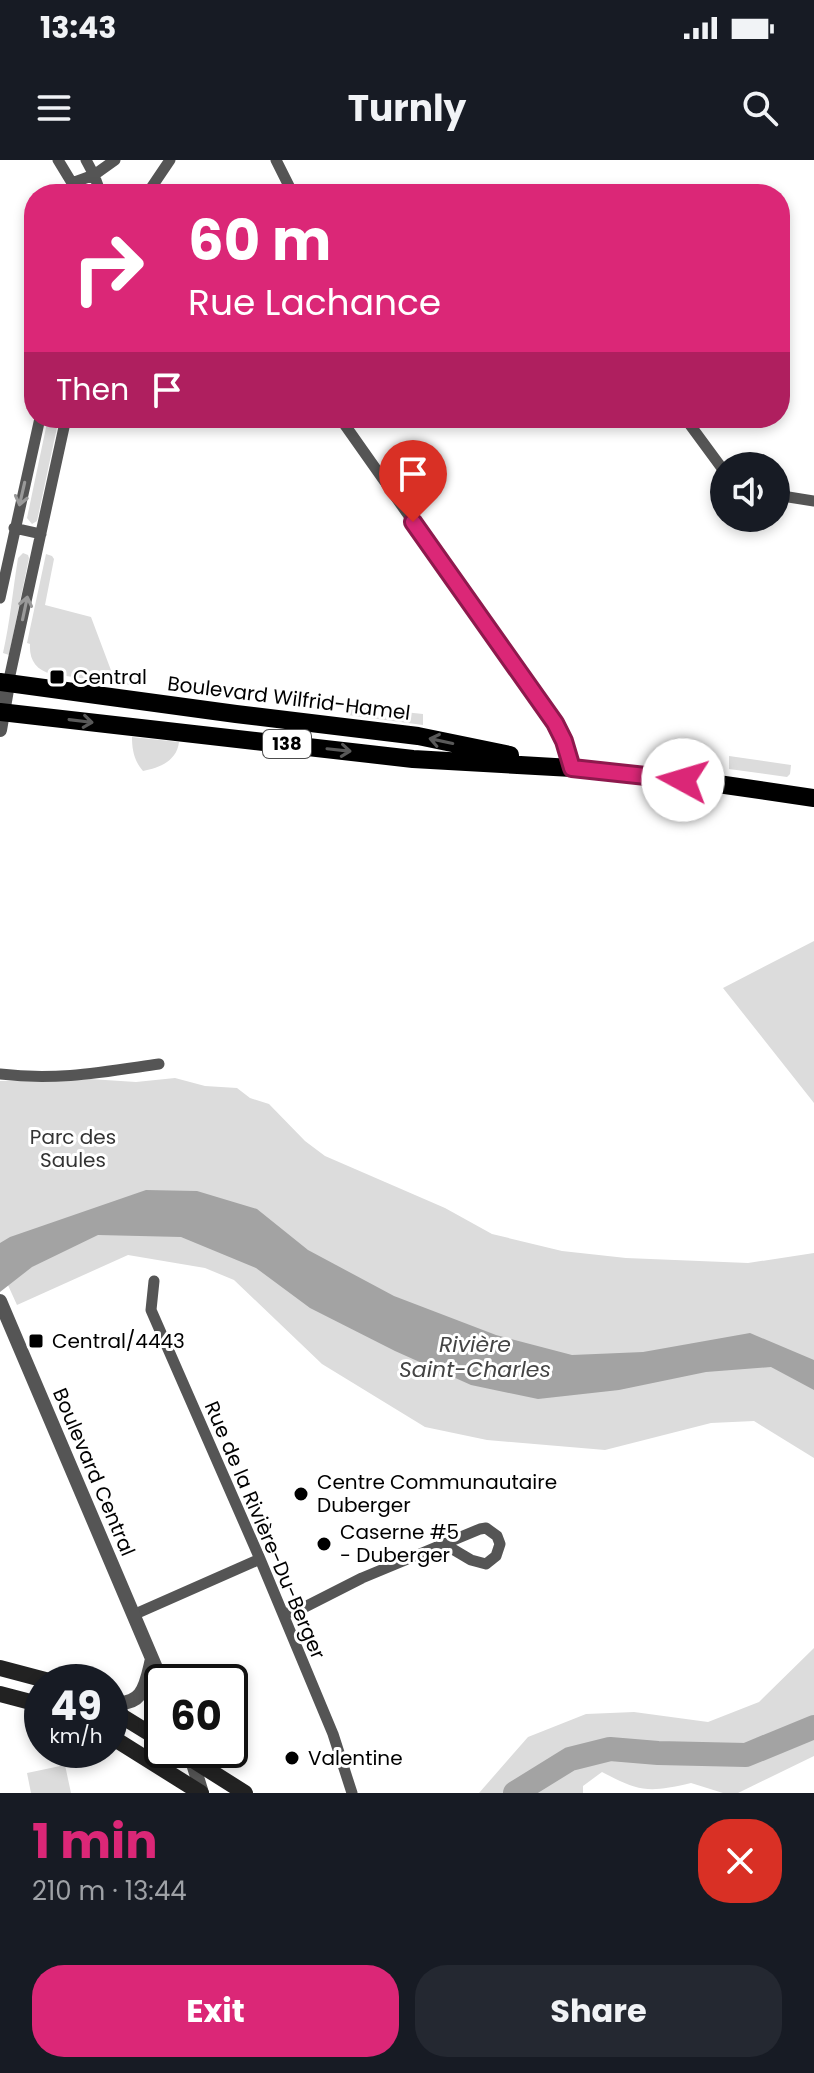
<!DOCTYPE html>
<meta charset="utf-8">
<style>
body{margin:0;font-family:Poppins,sans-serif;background:#242831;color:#f1f3f6;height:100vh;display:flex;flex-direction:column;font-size:30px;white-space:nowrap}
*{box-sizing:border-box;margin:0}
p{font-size:26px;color:#9ea1a6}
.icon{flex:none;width:44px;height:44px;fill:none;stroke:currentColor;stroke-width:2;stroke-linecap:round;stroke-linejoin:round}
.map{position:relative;height:1633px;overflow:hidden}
.details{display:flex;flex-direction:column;background:#171b24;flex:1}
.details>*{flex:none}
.top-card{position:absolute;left:24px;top:24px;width:766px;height:244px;border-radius:32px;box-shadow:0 4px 12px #0003;background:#db2777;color:#fff;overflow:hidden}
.controls{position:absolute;left:710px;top:292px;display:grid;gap:16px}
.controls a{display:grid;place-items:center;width:80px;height:80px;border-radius:50%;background:#171b24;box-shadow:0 4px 12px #0003;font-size:40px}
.speed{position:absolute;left:24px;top:1504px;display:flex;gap:16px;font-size:40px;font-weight:700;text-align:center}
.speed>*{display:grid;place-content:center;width:104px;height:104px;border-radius:50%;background:#171b24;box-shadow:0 4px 12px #0003;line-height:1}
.speed small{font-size:20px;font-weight:400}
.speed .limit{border:4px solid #111;border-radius:12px;background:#fff;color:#111}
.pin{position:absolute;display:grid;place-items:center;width:68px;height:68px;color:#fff;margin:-82px -34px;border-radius:50% 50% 50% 0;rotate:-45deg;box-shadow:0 0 8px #0007}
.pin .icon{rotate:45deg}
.me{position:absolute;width:88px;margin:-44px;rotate:276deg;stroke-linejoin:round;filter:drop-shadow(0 0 6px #0008)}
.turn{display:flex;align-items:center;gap:28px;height:168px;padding:0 32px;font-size:36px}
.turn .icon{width:104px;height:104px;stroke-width:2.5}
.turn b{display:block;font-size:56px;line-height:68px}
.then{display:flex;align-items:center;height:76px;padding:0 32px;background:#0003;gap:16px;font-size:30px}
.round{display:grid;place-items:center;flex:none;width:84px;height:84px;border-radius:32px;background:#242831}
.overview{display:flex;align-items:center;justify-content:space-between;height:136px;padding:0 32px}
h1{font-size:48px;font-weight:700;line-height:60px;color:#db2777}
.button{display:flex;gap:16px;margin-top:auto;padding:16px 32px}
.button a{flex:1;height:92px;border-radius:32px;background:#db2777;color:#fff;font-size:32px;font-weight:700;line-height:92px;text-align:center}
.button a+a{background:#242831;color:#f1f3f6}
.status{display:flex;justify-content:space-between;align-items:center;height:56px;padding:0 40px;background:#171b24;direction:ltr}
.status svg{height:22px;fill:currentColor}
header{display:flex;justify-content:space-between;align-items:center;height:104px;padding:0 32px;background:#171b24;font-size:36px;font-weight:700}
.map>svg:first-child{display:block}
.green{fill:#dcdcdc}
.water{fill:#a3a3a3}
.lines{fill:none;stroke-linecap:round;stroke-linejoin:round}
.river{stroke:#a3a3a3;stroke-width:24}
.minor{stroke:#555;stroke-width:11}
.tertiary{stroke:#555;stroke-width:14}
.secondary{stroke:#222;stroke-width:16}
.primary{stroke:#000;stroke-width:18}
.oneway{stroke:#999}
.oneway2{stroke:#595959}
.route-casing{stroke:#8e194d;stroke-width:20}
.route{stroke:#db2777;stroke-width:14}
.poi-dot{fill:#000;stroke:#fff;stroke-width:3}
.labels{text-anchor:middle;stroke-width:6;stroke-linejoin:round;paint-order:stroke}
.shield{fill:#fff;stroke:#4c4c4c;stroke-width:2}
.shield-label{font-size:18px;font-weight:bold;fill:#000}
.poi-label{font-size:20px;fill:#000;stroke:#fff;text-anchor:start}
.street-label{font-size:20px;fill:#000;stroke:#fff}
.park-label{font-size:20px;fill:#333;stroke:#fff}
.water-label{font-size:22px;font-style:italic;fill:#444;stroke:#fff}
</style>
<div class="status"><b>13:43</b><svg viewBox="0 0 49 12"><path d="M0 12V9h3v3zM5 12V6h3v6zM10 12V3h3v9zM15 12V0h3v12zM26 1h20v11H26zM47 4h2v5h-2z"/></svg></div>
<header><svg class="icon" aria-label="menu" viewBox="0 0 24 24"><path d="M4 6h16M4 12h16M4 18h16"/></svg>Turnly<svg class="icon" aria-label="search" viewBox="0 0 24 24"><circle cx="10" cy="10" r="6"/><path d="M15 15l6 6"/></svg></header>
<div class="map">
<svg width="814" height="1633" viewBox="0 0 814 1633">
<rect width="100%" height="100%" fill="#fff"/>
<path class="green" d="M48 258H59L37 361 32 364 27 358Z
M23 393 28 395 29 398 9 495 3 493C10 462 13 429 18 398Z
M46 394 52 396 54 399 45 445 91 457 112 513 137 517V526L52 514C36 510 29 500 30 484L27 483Z
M348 546 423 554V565L348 555Z
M132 577 179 582C177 601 159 608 143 611 134 601 132 589 132 577Z
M729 596 791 605 790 614 787 617 729 609Z
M814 781V943L723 828Z
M175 918 205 926 237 928 250 938 269 944 305 981 325 996 445 1048 492 1074 562 1091 626 1098 748 1103 814 1093V1204L639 1198 571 1199 492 1179 391 1139 301 1090 255 1052 0 1088V921L90 919 136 922Z
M97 1072 182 1074 257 1104 472 1221 705 1209 772 1203 814 1223V1298L754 1261 711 1263 605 1290 487 1280 425 1267 322 1204 234 1120 205 1108 128 1095 17 1145 7 1123 30 1104Z
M814 1488V1596L738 1633H723L691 1623C648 1633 640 1632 602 1612L583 1626V1633H479L528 1577 586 1554 634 1552 708 1562 759 1542Z
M65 1605 71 1633H31L27 1613Z"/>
<path class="water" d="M146 1030 197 1031 257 1049 308 1090 394 1136 496 1175 572 1195 643 1192 750 1173 814 1200V1230L771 1207 706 1212 619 1230 538 1239 471 1225 395 1191 310 1148 256 1108 181 1077 98 1075 32 1107 0 1132V1083L10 1077Z"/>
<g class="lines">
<path class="river" d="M515 1633 570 1599 610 1589 658 1593 746 1595 814 1567"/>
<path class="minor" d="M58 0 72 23 74 34
M86 0 94 15 101 34
M276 0 293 34
M72 23 94 15 115 0
M147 34 170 0
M340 258 555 563 564 581 572 608
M685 258 724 311
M776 335 814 341
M14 368 41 374
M0 438 40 258
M8 524 66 258
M0 914C57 921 103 912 159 904
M154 1121 151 1150 260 1399 333 1574 352 1633
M283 1454 299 1450 362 1418 480 1369 486 1368 497 1376 500 1384 496 1396 486 1404 471 1400 444 1384
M133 1455 260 1399"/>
<path class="tertiary" d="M0 570 8 524
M0 1141 162 1522
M110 1542C144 1548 146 1524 152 1499
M190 1594 202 1633"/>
<path class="secondary" d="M0 1508 53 1522
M0 1534 42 1545
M110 1549 162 1581
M110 1576 201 1633
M177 1590 245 1633"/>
<path class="primary" d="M0 522 236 554 418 576 510 595
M0 552 413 599 572 608 711 623 814 638"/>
</g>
<defs><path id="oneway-shaft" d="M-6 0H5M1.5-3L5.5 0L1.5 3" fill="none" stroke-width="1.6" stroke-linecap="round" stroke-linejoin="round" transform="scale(2)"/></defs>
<g class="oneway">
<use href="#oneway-shaft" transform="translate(22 334) rotate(103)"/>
<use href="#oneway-shaft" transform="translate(25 448) rotate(-78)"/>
</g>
<g class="oneway2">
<use href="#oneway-shaft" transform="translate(81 561) rotate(7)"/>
<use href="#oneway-shaft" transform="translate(441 581) rotate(-168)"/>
<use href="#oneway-shaft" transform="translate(339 590) rotate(6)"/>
</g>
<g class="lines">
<g class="route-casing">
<path id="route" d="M413 362 555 563 564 581 572 608 683 620"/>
</g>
<use href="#route" class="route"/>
</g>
<g class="poi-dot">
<rect x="49" y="509" width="16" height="16" rx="4"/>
<rect x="28" y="1173" width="16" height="16" rx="4"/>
<circle cx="301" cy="1334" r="8"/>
<circle cx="324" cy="1384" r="8"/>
<circle cx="292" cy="1598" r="8"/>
</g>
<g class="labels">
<rect class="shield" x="263" y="570" width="48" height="28" rx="6"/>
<g class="shield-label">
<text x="287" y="590">138</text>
</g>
<g class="poi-label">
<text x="73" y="524">Central</text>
<text x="52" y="1188">Central/4443</text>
<text x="317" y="1329">Centre Communautaire<tspan x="317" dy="23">Duberger</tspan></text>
<text x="340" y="1379">Caserne #5<tspan x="340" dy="23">- Duberger</tspan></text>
<text x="308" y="1605">Valentine</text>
</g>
<g class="street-label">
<text transform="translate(289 538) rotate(7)" y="7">Boulevard Wilfrid-Hamel</text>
<text transform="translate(94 1312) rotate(67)" y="7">Boulevard Central</text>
<text transform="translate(265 1370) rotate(67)" y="7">Rue de la Rivière-Du-Berger</text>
</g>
<g class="park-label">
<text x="73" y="984">Parc des<tspan x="73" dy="23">Saules</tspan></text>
</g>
<g class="water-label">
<text x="475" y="1192">Rivière<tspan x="475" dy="25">Saint-Charles</tspan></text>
</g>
</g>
</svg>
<div class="controls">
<a><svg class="icon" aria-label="sound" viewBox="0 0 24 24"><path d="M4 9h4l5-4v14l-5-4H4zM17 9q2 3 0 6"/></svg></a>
</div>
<div class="speed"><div>49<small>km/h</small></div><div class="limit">60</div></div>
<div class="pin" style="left:413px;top:362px;background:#d93025"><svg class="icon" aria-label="arrive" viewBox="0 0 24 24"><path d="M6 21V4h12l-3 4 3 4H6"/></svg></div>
<svg class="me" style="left:683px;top:620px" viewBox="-20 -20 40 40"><circle r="19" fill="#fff"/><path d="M0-13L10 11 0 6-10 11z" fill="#db2777"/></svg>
<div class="top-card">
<div class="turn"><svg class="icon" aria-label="right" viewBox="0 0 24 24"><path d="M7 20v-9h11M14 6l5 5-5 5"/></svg><div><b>60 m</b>Rue Lachance</div></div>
<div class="then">Then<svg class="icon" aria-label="arrive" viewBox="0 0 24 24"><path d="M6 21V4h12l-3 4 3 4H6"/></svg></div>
</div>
</div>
<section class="details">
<div class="overview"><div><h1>1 min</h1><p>210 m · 13:44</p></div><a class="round" style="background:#d93025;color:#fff"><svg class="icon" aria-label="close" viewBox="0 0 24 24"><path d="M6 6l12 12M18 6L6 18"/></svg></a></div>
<div class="button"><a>Exit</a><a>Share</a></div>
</section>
